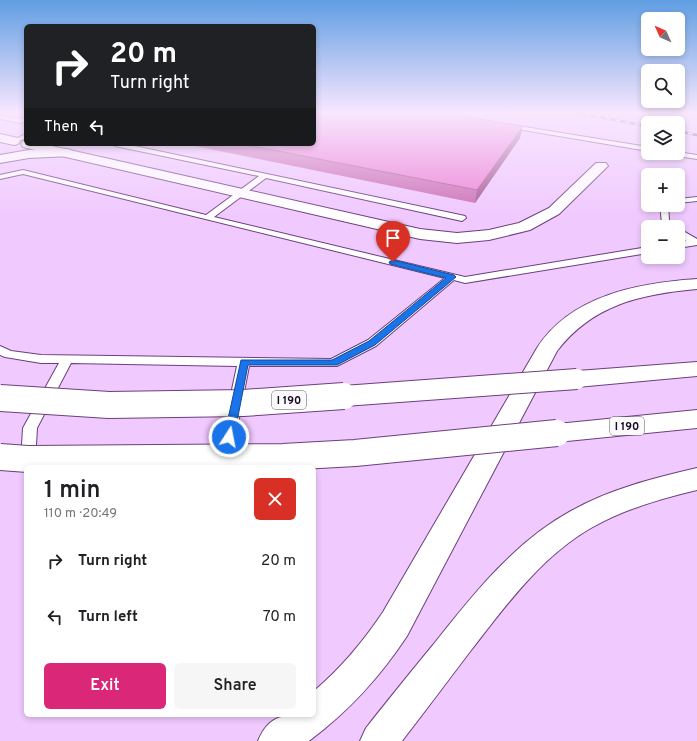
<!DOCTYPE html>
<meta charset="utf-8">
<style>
body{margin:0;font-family:Overpass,sans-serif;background:#f6f6f6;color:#202124;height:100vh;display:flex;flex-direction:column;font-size:15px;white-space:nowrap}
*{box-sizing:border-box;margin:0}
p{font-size:13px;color:#757577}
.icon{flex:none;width:22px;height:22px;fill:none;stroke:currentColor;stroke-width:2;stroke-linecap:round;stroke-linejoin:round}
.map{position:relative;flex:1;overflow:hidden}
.sheet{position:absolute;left:24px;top:465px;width:292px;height:252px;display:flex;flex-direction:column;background:#fff;border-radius:6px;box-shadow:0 2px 6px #0003}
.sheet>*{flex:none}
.hud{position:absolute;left:24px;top:24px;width:292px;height:122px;border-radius:6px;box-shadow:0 2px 6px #0003;background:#202124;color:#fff;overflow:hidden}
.needle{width:26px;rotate:315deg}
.tools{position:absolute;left:641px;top:12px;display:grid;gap:8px}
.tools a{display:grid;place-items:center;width:44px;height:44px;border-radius:6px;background:#fff;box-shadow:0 2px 6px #0003;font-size:20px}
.pin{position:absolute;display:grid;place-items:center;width:34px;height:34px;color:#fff;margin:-41px -17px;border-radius:50% 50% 50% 0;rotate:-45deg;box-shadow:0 0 4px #0007}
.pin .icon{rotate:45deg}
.me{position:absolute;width:44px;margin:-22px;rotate:11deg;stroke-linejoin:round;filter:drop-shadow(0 0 3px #0008)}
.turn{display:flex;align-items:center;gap:14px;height:84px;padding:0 20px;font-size:18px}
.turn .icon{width:52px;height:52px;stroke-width:2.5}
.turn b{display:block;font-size:28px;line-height:34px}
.then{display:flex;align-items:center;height:38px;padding:0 20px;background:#0003;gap:8px;font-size:15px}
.round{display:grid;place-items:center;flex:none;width:42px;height:42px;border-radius:6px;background:#f6f6f6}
.headline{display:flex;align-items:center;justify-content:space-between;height:68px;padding:0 20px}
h1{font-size:24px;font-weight:600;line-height:30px}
.cta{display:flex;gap:8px;margin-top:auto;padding:8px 20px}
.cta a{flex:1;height:46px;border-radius:6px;background:#db2777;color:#fff;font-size:16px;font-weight:600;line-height:46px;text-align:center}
.cta a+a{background:#f6f6f6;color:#202124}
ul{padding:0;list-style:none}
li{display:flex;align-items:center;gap:12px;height:56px;padding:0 20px}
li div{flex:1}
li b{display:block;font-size:15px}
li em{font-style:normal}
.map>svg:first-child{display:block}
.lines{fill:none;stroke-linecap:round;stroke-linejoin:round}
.service-casing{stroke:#6b407b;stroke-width:2}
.minor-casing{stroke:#6b407b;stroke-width:2}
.secondary-casing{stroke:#6b407b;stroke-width:2}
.motorway-casing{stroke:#6b407b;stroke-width:2}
.service{fill:#fff;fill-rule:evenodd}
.minor{fill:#fff;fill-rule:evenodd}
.secondary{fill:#fff;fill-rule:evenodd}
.motorway{fill:#fff;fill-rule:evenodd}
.rail-casing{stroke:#523b5c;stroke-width:2.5}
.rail{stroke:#fafafa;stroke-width:1.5;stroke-dasharray:5;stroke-linecap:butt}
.motorway-bridge-far1-casing{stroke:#6b407b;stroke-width:22;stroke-linecap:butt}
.motorway-bridge-casing{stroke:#6b407b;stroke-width:28;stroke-linecap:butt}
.motorway-bridge-far1{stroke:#fff;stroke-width:20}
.motorway-bridge{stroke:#fff;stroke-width:26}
.wall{fill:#cc71b6}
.shaded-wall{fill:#a65c94}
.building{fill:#ed83d4;stroke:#a65c94}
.route{fill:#1a73e8;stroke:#114b97}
.labels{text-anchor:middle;stroke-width:4;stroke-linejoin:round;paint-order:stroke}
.shield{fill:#fafafa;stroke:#5c5061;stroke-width:1}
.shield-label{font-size:11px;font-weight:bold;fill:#18071f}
</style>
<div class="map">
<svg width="697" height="741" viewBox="0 0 697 741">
<rect width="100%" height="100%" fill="#f0c9ff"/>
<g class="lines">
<g class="service-casing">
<path id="service" d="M0 115 20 119 26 117V121L20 123 0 119Z
M507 124 648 147V151L505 127 504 126Z
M26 134V138L14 143 11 141Z
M112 144H125L465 216 466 218 462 221 266 178 214 217 465 277 648 247V253L465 283 454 280 376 346 337 366H249L231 460 229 464 224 466 219 464 217 460 237 366 71 363 37 428 35 461 33 465 28 467 23 465 21 461 23 428 59 363H41L5 357 0 355V346L11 351 41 355 331 359 368 340 445 278 23 174 0 179V175L23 170 206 215 259 176 115 146Z
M678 152 697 155V159L671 155 668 153Z
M697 197V201L678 203V199Z
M660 205H668L669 220 677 227H668L662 223Z
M678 228 697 239V245L678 248V242L686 241 678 235Z"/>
</g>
<g class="minor-casing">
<path id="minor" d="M23 141H26V144H43L420 229 457 233 489 230 519 223 549 208 596 163H606L608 166 559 214 530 230 489 240 457 243 420 239 27 148 23 147 21 144Z"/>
</g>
<g class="secondary-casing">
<path id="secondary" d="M0 134 18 138 20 141 18 144 14 145 0 142Z
M67 149 71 150 73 153 71 156 29 158 0 163V155L29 150Z"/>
</g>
<g class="motorway-casing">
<path id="motorway" d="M697 279V289C642 294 593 304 557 351L407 636C380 677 349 711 309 741H258C270 712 287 715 314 715V691C341 668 363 642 383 612L537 348C571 295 639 283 697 279Z
M697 362V376L577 387 569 384 566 379 569 374 577 371Z
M697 410V428L557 442 548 440 545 433 548 426 557 424Z
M697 468V490C660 499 624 509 591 528 542 556 506 605 472 649 449 679 426 710 402 741H360L366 728C388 700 410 673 433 645 472 596 514 542 571 511 610 489 654 478 697 468Z"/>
</g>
<use href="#service" class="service"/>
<use href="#minor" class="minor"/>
<use href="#secondary" class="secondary"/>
<use href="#motorway" class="motorway"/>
<g class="rail-casing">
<path id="rail" d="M576 113 648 126
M678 131 697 135"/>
</g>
<use href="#rail" class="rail"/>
<g class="motorway-bridge-far1-casing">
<path id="motorway-bridge-far1" d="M330 397 577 379"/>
</g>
<g class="motorway-bridge-casing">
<path id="motorway-bridge" d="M0 398 109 405 243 403 344 396
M0 457 28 459 283 457 355 453 557 433"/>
</g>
<use href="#motorway-bridge-far1" class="motorway-bridge-far1"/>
<use href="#motorway-bridge" class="motorway-bridge"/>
</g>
<path class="wall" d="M520 138 475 203 185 144H314Z"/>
<path class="shaded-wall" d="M523 126 520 138 475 203 477 190Z"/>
<path class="building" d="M314 113H441L523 126 477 190 242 144H314Z"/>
<linearGradient id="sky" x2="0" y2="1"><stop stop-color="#609ee3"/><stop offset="0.52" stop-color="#f8e7ff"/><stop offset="1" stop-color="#f8e7ff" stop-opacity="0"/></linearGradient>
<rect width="697" height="217" fill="url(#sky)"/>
<path class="route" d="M393 260 454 275 456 277 375 345 337 365H248L234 437 233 440H225L224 437 241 360H332L369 341 446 278 390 264 389 262Z"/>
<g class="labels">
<g class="shield">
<rect x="272" y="391" width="34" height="18" rx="3"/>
<rect x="610" y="417" width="34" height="18" rx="3"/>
</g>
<g class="shield-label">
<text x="289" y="404">I 190</text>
<text x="627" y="430">I 190</text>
</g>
</g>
</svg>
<div class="tools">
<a><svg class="needle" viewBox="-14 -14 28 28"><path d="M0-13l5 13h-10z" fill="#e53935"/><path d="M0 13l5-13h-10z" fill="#757577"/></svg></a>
<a><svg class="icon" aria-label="search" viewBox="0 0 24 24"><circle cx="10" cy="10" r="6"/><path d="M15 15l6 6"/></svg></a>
<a><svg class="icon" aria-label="layers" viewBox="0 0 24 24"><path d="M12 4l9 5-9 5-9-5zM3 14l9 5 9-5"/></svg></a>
<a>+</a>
<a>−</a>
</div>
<div class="pin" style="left:393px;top:262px;background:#d93025"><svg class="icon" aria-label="arrive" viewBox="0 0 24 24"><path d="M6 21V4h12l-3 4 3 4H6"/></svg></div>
<svg class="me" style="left:229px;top:437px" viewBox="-20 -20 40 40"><circle r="17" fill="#1a73e8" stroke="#fff" stroke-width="3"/><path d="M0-11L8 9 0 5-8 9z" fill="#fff"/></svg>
<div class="hud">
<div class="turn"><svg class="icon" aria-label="right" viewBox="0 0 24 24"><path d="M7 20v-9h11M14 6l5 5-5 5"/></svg><div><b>20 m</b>Turn right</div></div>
<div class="then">Then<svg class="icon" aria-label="left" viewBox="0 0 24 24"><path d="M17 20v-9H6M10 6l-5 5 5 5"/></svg></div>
</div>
<section class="sheet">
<div class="headline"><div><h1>1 min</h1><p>110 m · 20:49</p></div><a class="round" style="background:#d93025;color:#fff"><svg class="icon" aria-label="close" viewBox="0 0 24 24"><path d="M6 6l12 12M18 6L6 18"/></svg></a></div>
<ul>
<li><svg class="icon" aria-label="right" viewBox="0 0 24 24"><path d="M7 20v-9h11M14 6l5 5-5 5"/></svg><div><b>Turn right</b></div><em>20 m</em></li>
<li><svg class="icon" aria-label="left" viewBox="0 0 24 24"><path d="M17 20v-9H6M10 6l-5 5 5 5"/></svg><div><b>Turn left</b></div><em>70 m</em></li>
</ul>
<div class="cta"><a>Exit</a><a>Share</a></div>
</section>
</div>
